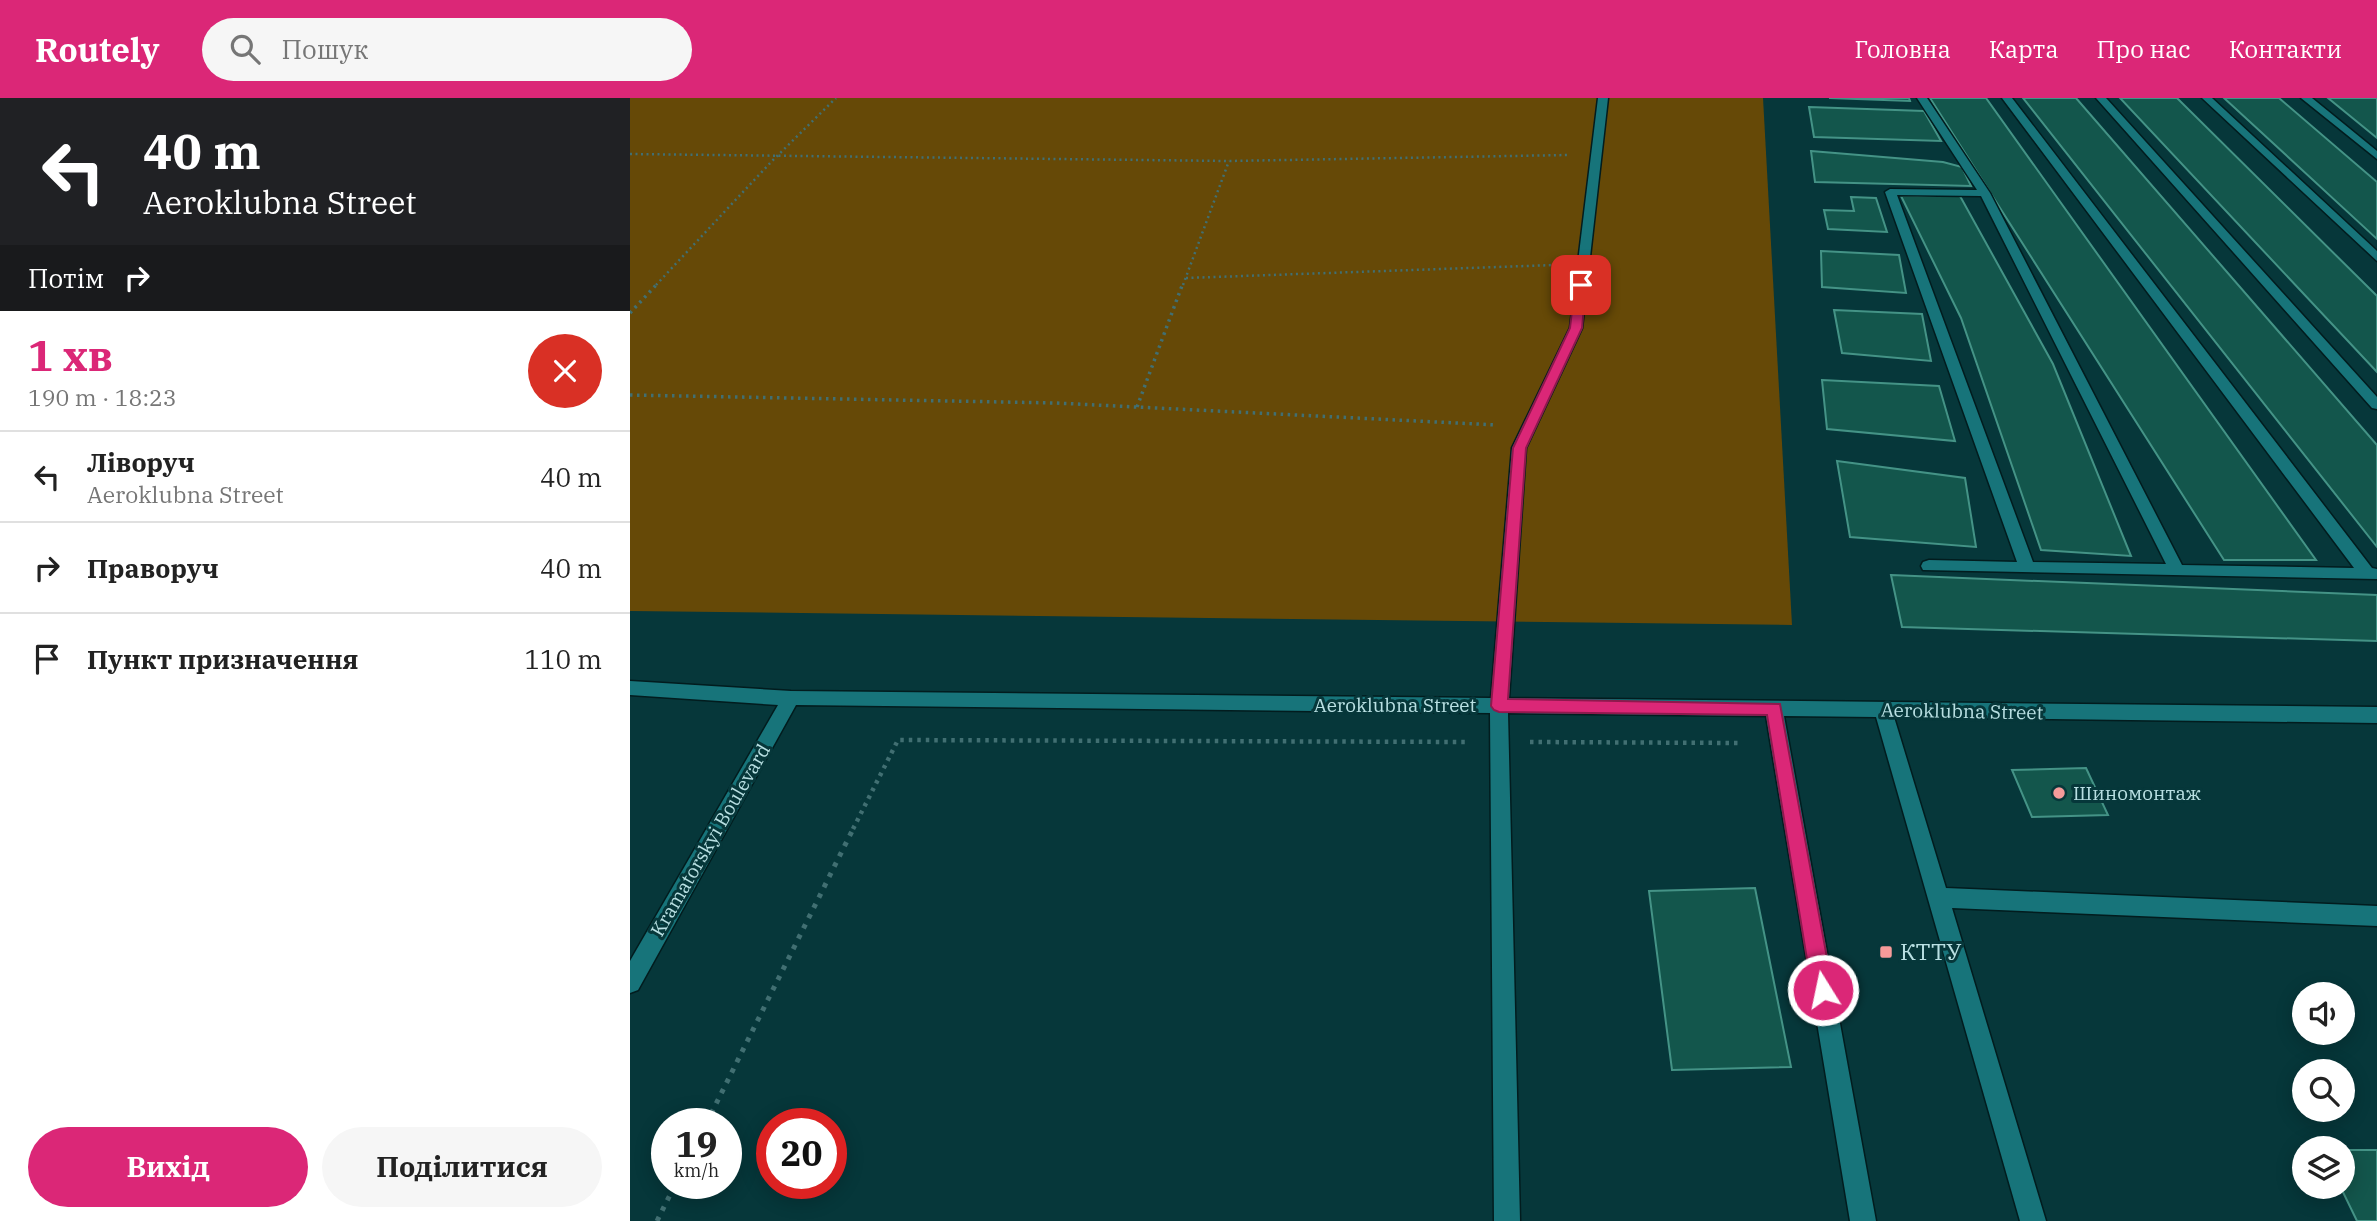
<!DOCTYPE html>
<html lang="uk">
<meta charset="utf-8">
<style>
body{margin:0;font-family:"IBM Plex Serif",serif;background:#f6f6f6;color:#222;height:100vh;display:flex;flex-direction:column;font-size:26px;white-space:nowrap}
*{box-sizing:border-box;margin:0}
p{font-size:23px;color:#767676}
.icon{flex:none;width:38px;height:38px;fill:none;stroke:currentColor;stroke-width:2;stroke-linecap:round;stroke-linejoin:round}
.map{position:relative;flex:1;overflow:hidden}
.panel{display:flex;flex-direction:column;background:#fff;width:630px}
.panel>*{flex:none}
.guide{background:#202124;color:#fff;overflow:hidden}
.controls{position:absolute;left:1662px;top:884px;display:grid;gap:14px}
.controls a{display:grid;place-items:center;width:63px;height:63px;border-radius:50%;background:#fff;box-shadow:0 4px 18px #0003;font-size:35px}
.speed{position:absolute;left:21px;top:1010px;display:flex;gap:14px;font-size:35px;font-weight:700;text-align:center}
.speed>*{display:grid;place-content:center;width:91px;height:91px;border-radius:50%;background:#fff;box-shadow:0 4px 18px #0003;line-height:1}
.speed small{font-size:18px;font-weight:400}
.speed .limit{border:10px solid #d22;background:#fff;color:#111}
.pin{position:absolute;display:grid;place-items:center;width:60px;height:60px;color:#fff;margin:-30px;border-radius:14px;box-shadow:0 4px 10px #0006}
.me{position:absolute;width:77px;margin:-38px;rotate:350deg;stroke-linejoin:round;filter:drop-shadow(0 0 5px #0008)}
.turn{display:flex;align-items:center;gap:24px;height:147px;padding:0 28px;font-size:32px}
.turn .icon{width:91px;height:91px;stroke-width:2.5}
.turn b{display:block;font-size:49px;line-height:60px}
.then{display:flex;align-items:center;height:66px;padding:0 28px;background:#0003;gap:14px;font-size:26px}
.round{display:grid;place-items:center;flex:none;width:74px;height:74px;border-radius:37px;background:#f6f6f6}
.headline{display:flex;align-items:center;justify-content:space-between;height:119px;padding:0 28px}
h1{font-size:42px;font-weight:700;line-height:52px;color:#db2777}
.primary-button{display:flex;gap:14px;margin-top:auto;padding:14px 28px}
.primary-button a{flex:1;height:80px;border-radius:42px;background:#db2777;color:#fff;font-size:28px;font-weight:700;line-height:80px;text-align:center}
.primary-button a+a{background:#f6f6f6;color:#222}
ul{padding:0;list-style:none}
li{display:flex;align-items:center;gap:21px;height:91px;padding:0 28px;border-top:2px solid #e0e0e0}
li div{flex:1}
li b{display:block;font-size:26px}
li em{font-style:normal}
header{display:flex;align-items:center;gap:42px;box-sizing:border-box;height:98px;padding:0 35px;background:#db2777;color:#fff}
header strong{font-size:33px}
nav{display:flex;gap:38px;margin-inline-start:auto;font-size:24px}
.search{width:490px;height:63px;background:#f6f6f6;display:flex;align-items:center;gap:18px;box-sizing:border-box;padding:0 24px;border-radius:38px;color:#767676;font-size:26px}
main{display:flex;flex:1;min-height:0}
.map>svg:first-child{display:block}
.green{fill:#664907}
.building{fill:#13564c;stroke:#449386;stroke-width:2}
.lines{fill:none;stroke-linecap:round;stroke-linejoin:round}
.minor-casing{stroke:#021c1e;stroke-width:3}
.path-far3{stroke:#416f72;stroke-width:2.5;stroke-dasharray:2 3.5;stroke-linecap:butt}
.path-far2{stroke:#416f72;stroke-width:3.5;stroke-dasharray:2.5 4.5;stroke-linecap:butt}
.path-far1{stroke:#416f72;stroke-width:4.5;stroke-dasharray:3.5 5;stroke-linecap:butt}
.path{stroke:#416f72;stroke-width:5;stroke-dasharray:4.5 7;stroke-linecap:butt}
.minor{fill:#17747a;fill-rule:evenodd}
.route{fill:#db2777;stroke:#8e194d;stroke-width:2}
.poi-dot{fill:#f59b9a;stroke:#06373a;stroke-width:2.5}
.labels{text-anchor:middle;stroke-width:6;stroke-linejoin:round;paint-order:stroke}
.street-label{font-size:19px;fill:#b9e0e3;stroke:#06373a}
.poi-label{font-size:19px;fill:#b9e0e3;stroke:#06373a;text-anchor:start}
.near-poi-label{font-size:23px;fill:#b9e0e3;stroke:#06373a;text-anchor:start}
</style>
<header>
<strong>Routely</strong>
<div class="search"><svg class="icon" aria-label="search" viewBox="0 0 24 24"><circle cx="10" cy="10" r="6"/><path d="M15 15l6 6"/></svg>Пошук</div>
<nav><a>Головна</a><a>Карта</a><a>Про нас</a><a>Контакти</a></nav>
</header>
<main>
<section class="panel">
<div class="guide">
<div class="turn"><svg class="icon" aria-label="left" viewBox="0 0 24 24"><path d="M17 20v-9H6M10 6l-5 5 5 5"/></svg><div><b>40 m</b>Aeroklubna Street</div></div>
<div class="then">Потім<svg class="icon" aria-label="right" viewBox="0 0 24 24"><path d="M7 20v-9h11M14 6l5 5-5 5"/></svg></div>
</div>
<div class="headline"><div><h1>1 хв</h1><p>190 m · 18:23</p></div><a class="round" style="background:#d93025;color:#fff"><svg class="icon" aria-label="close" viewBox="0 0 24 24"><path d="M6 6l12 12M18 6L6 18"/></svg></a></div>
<ul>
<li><svg class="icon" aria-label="left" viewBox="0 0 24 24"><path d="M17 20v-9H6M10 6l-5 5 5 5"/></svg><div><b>Ліворуч</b><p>Aeroklubna Street</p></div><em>40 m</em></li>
<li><svg class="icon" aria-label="right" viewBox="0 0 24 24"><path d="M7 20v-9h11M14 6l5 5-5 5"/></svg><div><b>Праворуч</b></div><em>40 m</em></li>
<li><svg class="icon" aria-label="arrive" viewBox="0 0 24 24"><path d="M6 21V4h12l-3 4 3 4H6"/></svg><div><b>Пункт призначення</b></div><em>110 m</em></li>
</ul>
<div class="primary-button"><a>Вихід</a><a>Поділитися</a></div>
</section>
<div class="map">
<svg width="1747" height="1123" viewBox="0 0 1747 1123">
<rect width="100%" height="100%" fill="#06373a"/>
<path class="green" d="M0 0H1133L1162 527 0 513Z"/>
<path class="building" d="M1199 0H1279L1280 3Z
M1300 0H1356L1686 462H1594Z
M1393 0H1446L1747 347V449Z
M1490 0H1547L1747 198V274Z
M1594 0H1649L1747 84V141Z
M1698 0H1747V40Z
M1179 9 1294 13 1311 43 1184 39Z
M1181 53 1313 64 1332 69 1341 88 1185 84Z
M1271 98H1330L1423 266 1501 458 1411 452 1331 220Z
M1221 99 1246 100 1257 134 1198 131 1194 112 1224 113Z
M1191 153 1269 157 1276 195 1192 189Z
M1204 212 1292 216 1301 263 1212 255Z
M1192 282 1309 288 1325 343 1197 331Z
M1207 363 1335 380 1346 449 1220 439Z
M1261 477 1747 497V543L1272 529Z
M1456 670 1478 717 1402 719 1382 672Z
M1125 790 1161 969 1042 972 1019 793Z
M1713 1052H1747V1123H1727L1710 1088H1713Z"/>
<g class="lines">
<g class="minor-casing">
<path id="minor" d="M968 0H978L952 230 896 350 879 600 1747 609V625L1264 619 1316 790 1747 808V828L1322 810 1416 1123H1390L1246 619 1154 618 1246 1123H1220L1136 618 878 615 890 1123H864L860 615 166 607 8 892 0 895V863L148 607 0 597V583L161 593 861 600 882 350 940 230Z
M1287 0H1297L1360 95 1552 467 1724 470 1372 0H1382L1742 470 1747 471V481L1293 472 1291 468 1293 464 1299 462 1387 464 1255 94 1260 91 1347 92ZM1267 97 1351 98 1536 466 1403 464Z
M1466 0H1476L1747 299V311L1742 310Z
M1572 0H1582L1747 153V163Z
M1671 0H1682L1747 53V61Z"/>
</g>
<path class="path-far3" d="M0 56 599 63 937 57
M556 180 924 167
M26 187 142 63 206 0
M553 187 599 63"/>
<path class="path-far2" d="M0 215 28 185
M0 297 426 305 867 327
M507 309 553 185"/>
<path class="path-far1" d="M900 644 1109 645
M223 731 268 642 839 644"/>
<path class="path" d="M76 1026 224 729
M27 1123 46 1085"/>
<use href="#minor" class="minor"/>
</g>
<path class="route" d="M951 184 956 187 952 230 896 350 878 601 1150 606 1203 892 1200 899 1193 902 1185 899 1182 892 1137 617 869 614 864 612 861 608 883 350 940 230 945 187Z"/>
<g class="poi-dot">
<circle cx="1429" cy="695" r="7"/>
<rect x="1249" y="847" width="14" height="14" rx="3.5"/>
</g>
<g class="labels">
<g class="street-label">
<text x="765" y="614">Aeroklubna Street</text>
<text transform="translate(1332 613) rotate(1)" y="7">Aeroklubna Street</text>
<text transform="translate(80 742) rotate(-60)" y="7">Kramatorskyi Boulevard</text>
</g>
<g class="poi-label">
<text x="1443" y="702">Шиномонтаж</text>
</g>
<g class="near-poi-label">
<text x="1270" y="862">КТТУ</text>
</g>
</g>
</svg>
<div class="controls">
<a><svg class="icon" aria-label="sound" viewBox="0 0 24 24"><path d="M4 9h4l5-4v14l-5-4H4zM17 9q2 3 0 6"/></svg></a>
<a><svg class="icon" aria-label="search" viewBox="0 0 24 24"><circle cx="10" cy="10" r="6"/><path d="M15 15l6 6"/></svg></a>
<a><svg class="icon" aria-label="layers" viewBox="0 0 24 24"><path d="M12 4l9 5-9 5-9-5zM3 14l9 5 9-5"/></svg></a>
</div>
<div class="speed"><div>19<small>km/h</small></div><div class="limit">20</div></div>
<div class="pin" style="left:951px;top:187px;background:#d93025"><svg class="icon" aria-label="arrive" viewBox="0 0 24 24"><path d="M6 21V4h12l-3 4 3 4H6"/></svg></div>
<svg class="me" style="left:1193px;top:892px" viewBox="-20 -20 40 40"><circle r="17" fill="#db2777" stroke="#fff" stroke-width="3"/><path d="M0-11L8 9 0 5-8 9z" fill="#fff"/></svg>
</div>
</main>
